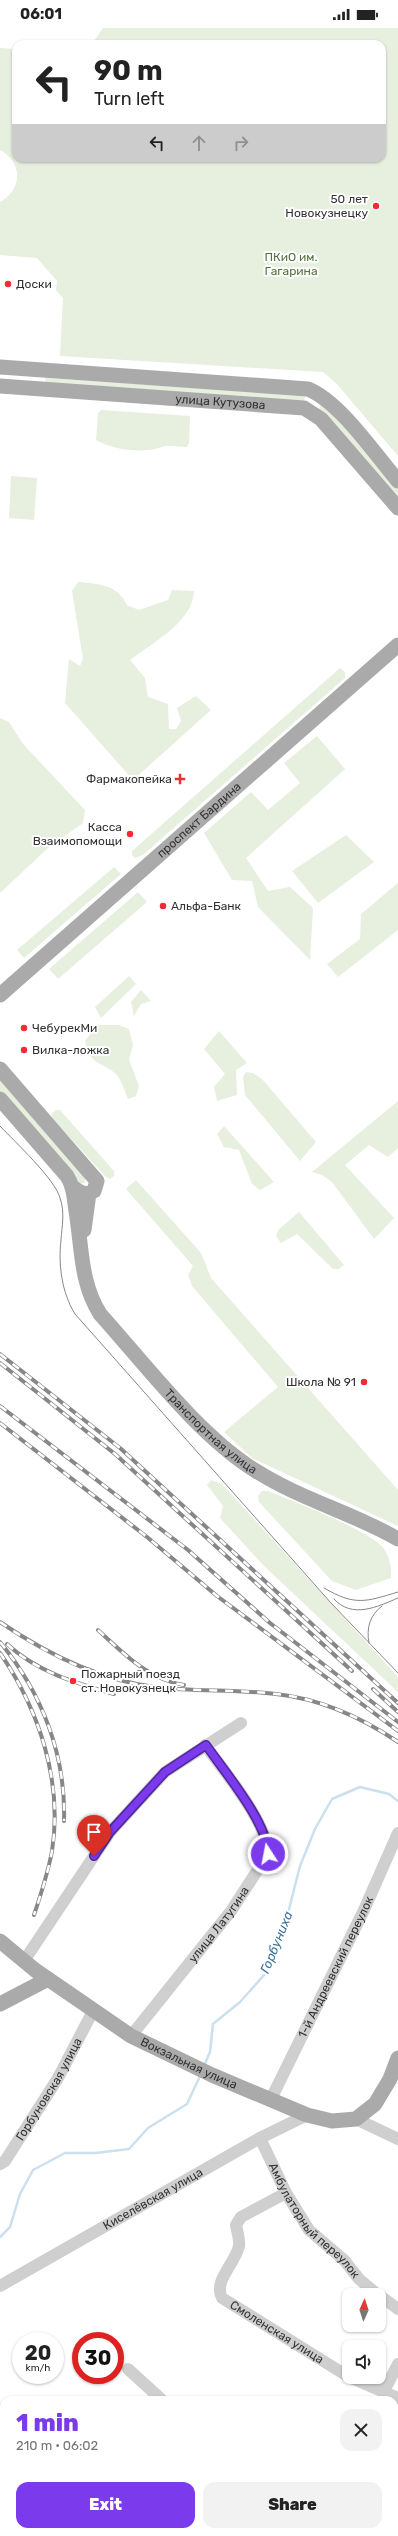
<!DOCTYPE html>
<meta charset="utf-8">
<style>
body{margin:0;font-family:Rubik,sans-serif;background:#f2f2f2;color:#222;height:100vh;display:flex;flex-direction:column;font-size:15px;white-space:nowrap}
*{box-sizing:border-box;margin:0}
p{font-size:13px;color:#767676}
.icon{flex:none;width:22px;height:22px;fill:none;stroke:currentColor;stroke-width:2;stroke-linecap:round;stroke-linejoin:round}
.map{position:relative;flex:1;overflow:hidden}
.drawer{position:absolute;left:0px;top:2368px;width:398px;height:140px;display:flex;flex-direction:column;background:#fff;border-radius:12px 12px 0 0;box-shadow:0 1px 3px #0004}
.drawer>*{flex:none}
.guide{position:absolute;left:12px;top:12px;width:374px;height:122px;border-radius:12px;box-shadow:0 1px 3px #0004;background:#fff;color:#222;overflow:hidden}
.needle{width:26px;rotate:3deg}
.tools{position:absolute;left:342px;top:2260px;display:grid;gap:8px}
.tools a{display:grid;place-items:center;width:44px;height:44px;border-radius:8px;background:#fff;box-shadow:0 1px 3px #0004;font-size:20px}
.speed{position:absolute;left:12px;top:2304px;display:flex;gap:8px;font-size:20px;font-weight:700;text-align:center}
.speed>*{display:grid;place-content:center;width:52px;height:52px;border-radius:50%;background:#fff;box-shadow:0 1px 3px #0004;line-height:1}
.speed small{font-size:10px;font-weight:400}
.speed .limit{border:6px solid #d22;background:#fff;color:#111}
.pin{position:absolute;display:grid;place-items:center;width:34px;height:34px;color:#fff;margin:-41px -17px;border-radius:50% 50% 50% 0;rotate:-45deg;box-shadow:0 0 4px #0007}
.pin .icon{rotate:45deg}
.me{position:absolute;width:44px;margin:-22px;rotate:349deg;stroke-linejoin:round;filter:drop-shadow(0 0 3px #0008)}
.turn{display:flex;align-items:center;gap:14px;height:84px;padding:0 16px;font-size:18px}
.turn .icon{width:52px;height:52px;stroke-width:2.5}
.turn b{display:block;font-size:28px;line-height:34px}
.lanes{display:flex;align-items:center;height:38px;padding:0 16px;background:#0003;justify-content:center;gap:20px;direction:ltr}
.lanes .off{opacity:.35}
.round{display:grid;place-items:center;flex:none;width:42px;height:42px;border-radius:12px;background:#f2f2f2}
.headline{display:flex;align-items:center;justify-content:space-between;height:68px;padding:0 16px}
h1{font-size:24px;font-weight:800;line-height:30px;color:#7c3aed}
.cta{display:flex;gap:8px;margin-top:auto;padding:8px 16px}
.cta a{flex:1;height:46px;border-radius:12px;background:#7c3aed;color:#fff;font-size:16px;font-weight:800;line-height:46px;text-align:center}
.cta a+a{background:#f2f2f2;color:#222}
.status{display:flex;justify-content:space-between;align-items:center;height:28px;padding:0 20px;background:#fff;direction:ltr}
.status svg{height:11px;fill:currentColor}
.map>svg:first-child{display:block}
.green{fill:#e7efdf}
.lines{fill:none;stroke-linecap:round;stroke-linejoin:round}
.stream{stroke:#cbe0ef;stroke-width:2.5}
.minor{stroke:#cfcfcf;stroke-width:12}
.major{stroke:#aaa;stroke-width:15}
.tram{stroke:#878787;stroke-width:1}
.rail-casing{stroke:#878787;stroke-width:4}
.rail{stroke:#fff;stroke-width:2.5;stroke-dasharray:8;stroke-linecap:butt}
.route-casing{stroke:#51269a;stroke-width:10}
.route{stroke:#7c3aed;stroke-width:7}
.poi-dot{fill:#ef2d37;stroke:#fff;stroke-width:1.5}
.labels{text-anchor:middle;stroke-width:4;stroke-linejoin:round;paint-order:stroke}
.poi-label{font-size:12px;fill:#323232;stroke:#fff;text-anchor:start}
.park-label{font-size:12px;fill:#53713b;stroke:#fff}
.street-label{font-size:12px;fill:#323232;stroke:#fff}
.water-label{font-size:13px;font-style:italic;fill:#3a729a;stroke:#fff}
</style>
<div class="status"><b>06:01</b><svg viewBox="0 0 49 12"><path d="M0 12V9h3v3zM5 12V6h3v6zM10 12V3h3v9zM15 12V0h3v12zM26 1h20v11H26zM47 4h2v5h-2z"/></svg></div>
<div class="map">
<svg width="398" height="2508" viewBox="0 0 398 2508">
<rect width="100%" height="100%" fill="#fff"/>
<path class="green" d="M103 0H398V428L336 355 323 344 60 328 63 270 56 262 57 253 37 230 0 227V174C23 161 23 135 0 122V20L16 21V130H382V16H92Z
M45 350 306 367 304 373 46 355Z
M324 376 398 460V471L319 382 320 377Z
M101 382 190 388 189 415 187 419C181 419 170 417 165 418 144 426 116 423 96 412L98 385Z
M11 448 37 450 34 492 9 490Z
M78 554C98 556 117 556 127 577L139 582 168 572 172 562 194 563C193 594 152 615 130 632L145 650 148 669 168 676 169 701H176L181 693 177 680 196 668 211 682 133 752 65 675 69 631 80 638 83 631 72 563Z
M340 640 345 644V650L143 827 135 830 132 827V823Z
M0 690 9 694 23 716 85 782 83 795 48 820 0 865Z
M317 708 345 741 246 830 268 863 290 859 313 880 310 932 258 879 252 853 232 852 204 805 251 764 268 782 300 755 284 735Z
M346 807 374 834 318 875 292 843Z
M114 839 121 846 24 930 17 922Z
M398 855V902L338 949 327 936 360 911 361 886Z
M138 864 147 874 58 951 49 941Z
M129 948 136 956 101 990 95 979Z
M141 962 151 973 141 976 134 988 131 974Z
M97 997H119L129 1001 133 1017 129 1032 139 1058 136 1068 128 1071C125 1064 121 1050 115 1045 98 1032 90 1037 85 1013Z
M219 1003 247 1035 236 1042 237 1067 217 1073 214 1059 225 1046 204 1021Z
M246 1044 253 1045 262 1051 316 1114 300 1133 245 1067 243 1049Z
M0 1052 85 1150V1155H80L0 1063Z
M398 1073V1120L388 1129 369 1117 345 1137 394 1190 374 1211 332 1154 322 1147 312 1144Z
M56 1082H60L114 1143V1148L110 1151 105 1148 52 1090 51 1086Z
M224 1098 274 1154 260 1162 252 1156 239 1122 224 1119 217 1106Z
M136 1152 201 1225 211 1250 398 1462V1498L252 1430 224 1404 278 1359 192 1258 188 1247 193 1238 126 1161Z
M299 1184 344 1237 339 1241H333L297 1206 281 1215 276 1208 278 1202Z
M211 1452 222 1456 398 1649V1664L264 1538 220 1490 223 1478 207 1457Z
M262 1463H268C292 1473 372 1503 384 1521 391 1531 391 1539 391 1550L356 1562 332 1553 259 1474 258 1468Z"/>
<g class="lines">
<path class="stream" d="M204 2038 210 2024 213 1996 240 1974 265 1946 286 1893 300 1838 315 1801 332 1771 360 1759 389 1766 398 1773
M0 2209 10 2199 20 2166 33 2142 65 2125H96L129 2121 148 2100 187 2076 200 2048"/>
<g class="minor">
<path d="M24 1933 110 1804 165 1744 241 1695"/>
<path id="s1" d="M131 2008 231 1883 268 1826C268 1795 224 1743 205 1717"/>
<path id="s2" d="M271 2071 364 1882 398 1805"/>
<path d="M356 2091 398 2111"/>
<path id="s3" d="M260 2110 286 2165 309 2202 344 2232 359 2251 378 2267"/>
<path id="s4" d="M0 2136 5 2133 58 2050 93 1983"/>
<path id="s5" d="M286 2165 241 2189 236 2197C237 2203 240 2212 239 2218 235 2236 213 2253 222 2270L349 2349"/>
<path id="s6" d="M0 2258 260 2110 307 2087"/>
<path d="M379 2267 398 2281"/>
<path d="M128 2341 162 2372"/>
<path d="M349 2349 398 2370"/>
<path d="M383 2365 398 2336"/>
<path d="M151 2504 156 2508"/>
<path d="M341 2504 344 2508"/>
<path d="M52 2508 56 2504"/>
</g>
<g class="major">
<path d="M0 339 308 361C340 374 374 425 398 453"/>
<path id="s7" d="M0 358 304 380 321 391 398 480"/>
<path id="s8" d="M0 967 398 617"/>
<path d="M0 1041 97 1153 94 1163C86 1168 80 1165 73 1159"/>
<path id="s9" d="M0 1071 67 1148C74 1159 74 1170 76 1183 82 1219 80 1254 100 1286 145 1336 199 1408 256 1443 300 1471 353 1485 398 1511"/>
<path d="M84 1202 89 1165"/>
<path id="s10" d="M0 1913 35 1942 131 2008 212 2047 307 2087 332 2093 356 2091 375 2076 390 2051 398 2030"/>
<path d="M0 1976 48 1951"/>
</g>
<path class="tram" d="M0 1098C15 1114 55 1151 60 1170 65 1184 62 1198 61 1212 58 1237 62 1265 75 1286L331 1575 398 1645
M324 1560C355 1578 365 1574 398 1564
M334 1571C352 1591 377 1579 398 1570
M369 1615C366 1600 370 1587 382 1578"/>
<g class="rail-casing">
<path id="rail" d="M0 1326 120 1420 398 1675
M0 1335 115 1426 352 1643
M0 1378 188 1522 270 1595 398 1694
M0 1395 147 1509 217 1568 398 1703
M0 1594C47 1626 98 1652 155 1659 195 1664 236 1661 276 1666 321 1671 361 1689 398 1714
M98 1602C124 1626 148 1651 184 1657
M0 1614C42 1665 66 1727 64 1793
M7 1616C37 1644 76 1655 114 1666
M0 1625C39 1682 63 1753 52 1823 48 1845 41 1866 34 1887
M373 1661 398 1684"/>
</g>
<use href="#rail" class="rail"/>
</g>
<g class="lines">
<g class="route-casing">
<path id="route" d="M94 1828 110 1804 165 1744 206 1717C224 1743 268 1795 268 1826"/>
</g>
<use href="#route" class="route"/>
</g>
<g class="poi-dot">
<circle cx="376" cy="178" r="4"/>
<circle cx="8" cy="256" r="4"/>
<path d="M178 745h4v4h4v4h-4v4h-4v-4h-4v-4h4z"/>
<circle cx="130" cy="806" r="4"/>
<circle cx="163" cy="878" r="4"/>
<circle cx="24" cy="1000" r="4"/>
<circle cx="24" cy="1022" r="4"/>
<circle cx="364" cy="1354" r="4"/>
<circle cx="73" cy="1653" r="4"/>
</g>
<g class="labels">
<g class="poi-label">
<text x="368" y="175" text-anchor="end">50 лет<tspan x="368" dy="14">Новокузнецку</tspan></text>
<text x="16" y="260">Доски</text>
<text x="172" y="755" text-anchor="end">Фармакопейка</text>
<text x="122" y="803" text-anchor="end">Касса<tspan x="122" dy="14">Взаимопомощи</tspan></text>
<text x="171" y="882">Альфа-Банк</text>
<text x="32" y="1004">ЧебурекМи</text>
<text x="32" y="1026">Вилка-ложка</text>
<text x="356" y="1358" text-anchor="end">Школа № 91</text>
<text x="81" y="1650">Пожарный поезд<tspan x="81" dy="14">ст. Новокузнецк</tspan></text>
</g>
<g class="park-label">
<text x="291" y="233">ПКиО им.<tspan x="291" dy="14">Гагарина</tspan></text>
</g>
<g class="street-label">
<text dy="4" stroke="none"><textPath href="#s7" startOffset="221">улица Кутузова</textPath></text>
<text dy="4" stroke="none"><textPath href="#s8" startOffset="265">проспект Бардина</textPath></text>
<text dy="4" stroke="none"><textPath href="#s9" startOffset="407">Транспортная улица</textPath></text>
<text dy="4" stroke="none"><textPath href="#s1" startOffset="142">улица Латугина</textPath></text>
<text dy="4" stroke="none"><textPath href="#s2" startOffset="147">1-й Андреевский переулок</textPath></text>
<text dy="4" stroke="none"><textPath href="#s10" startOffset="226">Вокзальная улица</textPath></text>
<text dy="4" stroke="none"><textPath href="#s4" startOffset="90">Горбуновская улица</textPath></text>
<text dy="4" stroke="none"><textPath href="#s6" startOffset="176">Киселёвская улица</textPath></text>
<text dy="4" stroke="none"><textPath href="#s3" startOffset="100">Амбулаторный переулок</textPath></text>
<text dy="4" stroke="none"><textPath href="#s5" startOffset="203">Смоленская улица</textPath></text>
</g>
<g class="water-label">
<text transform="translate(276 1914) rotate(-68)" y="5">Горбуниха</text>
</g>
</g>
</svg>
<div class="tools">
<a><svg class="needle" viewBox="-14 -14 28 28"><path d="M0-13l5 13h-10z" fill="#e53935"/><path d="M0 13l5-13h-10z" fill="#767676"/></svg></a>
<a><svg class="icon" aria-label="sound" viewBox="0 0 24 24"><path d="M4 9h4l5-4v14l-5-4H4zM17 9q2 3 0 6"/></svg></a>
</div>
<div class="speed"><div>20<small>km/h</small></div><div class="limit">30</div></div>
<div class="pin" style="left:94px;top:1828px;background:#d93025"><svg class="icon" aria-label="arrive" viewBox="0 0 24 24"><path d="M6 21V4h12l-3 4 3 4H6"/></svg></div>
<svg class="me" style="left:268px;top:1826px" viewBox="-20 -20 40 40"><circle r="17" fill="#7c3aed" stroke="#fff" stroke-width="3"/><path d="M0-11L8 9 0 5-8 9z" fill="#fff"/></svg>
<div class="guide">
<div class="turn"><svg class="icon" aria-label="left" viewBox="0 0 24 24"><path d="M17 20v-9H6M10 6l-5 5 5 5"/></svg><div><b>90 m</b>Turn left</div></div>
<div class="lanes"><svg class="icon" aria-label="left" viewBox="0 0 24 24"><path d="M17 20v-9H6M10 6l-5 5 5 5"/></svg><svg class="icon off" aria-label="ahead" viewBox="0 0 24 24"><path d="M12 20V5M6 11l6-6 6 6"/></svg><svg class="icon off" aria-label="right" viewBox="0 0 24 24"><path d="M7 20v-9h11M14 6l5 5-5 5"/></svg></div>
</div>
<section class="drawer">
<div class="headline"><div><h1>1 min</h1><p>210 m · 06:02</p></div><a class="round"><svg class="icon" aria-label="close" viewBox="0 0 24 24"><path d="M6 6l12 12M18 6L6 18"/></svg></a></div>
<div class="cta"><a>Exit</a><a>Share</a></div>
</section>
</div>
